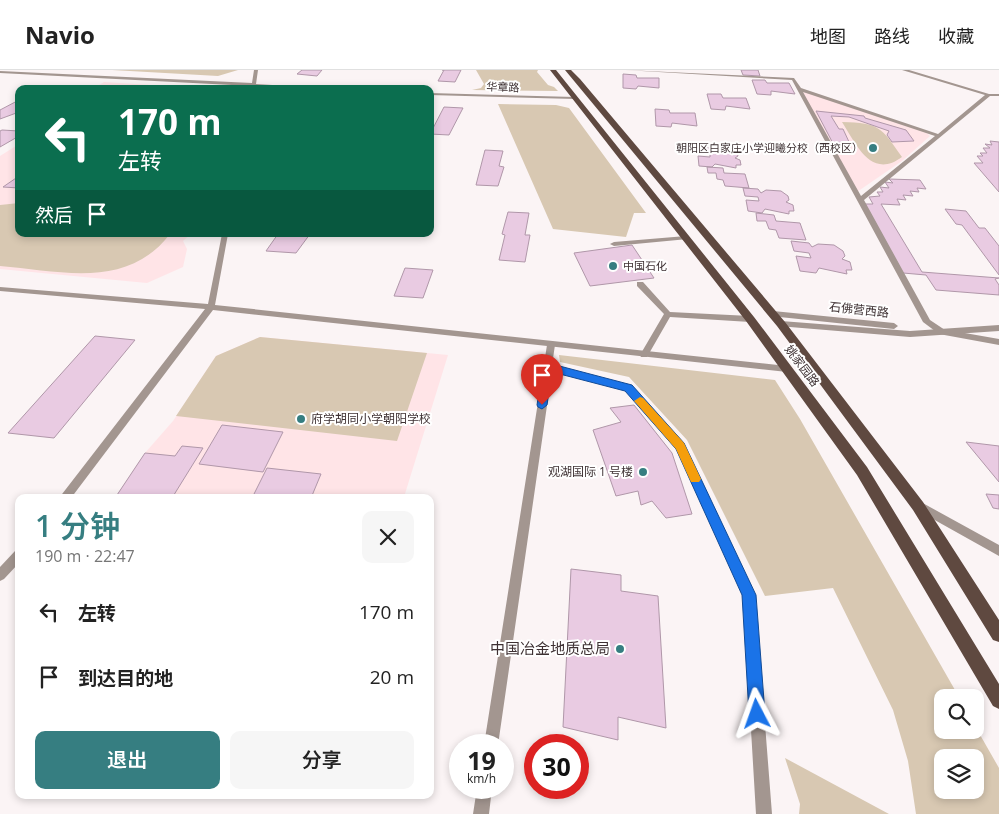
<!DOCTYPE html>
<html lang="zh">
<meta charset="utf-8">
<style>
body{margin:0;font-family:"Open Sans","Noto Sans SC",sans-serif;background:#f6f6f6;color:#222;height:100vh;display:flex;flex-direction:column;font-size:19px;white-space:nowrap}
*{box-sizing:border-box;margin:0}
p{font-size:16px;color:#767676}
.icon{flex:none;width:28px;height:28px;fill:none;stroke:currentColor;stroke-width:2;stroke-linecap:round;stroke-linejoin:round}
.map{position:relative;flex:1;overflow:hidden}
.sheet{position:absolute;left:15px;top:424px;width:419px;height:305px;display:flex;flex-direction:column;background:#fff;border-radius:10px;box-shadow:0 2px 8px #0003}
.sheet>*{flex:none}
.hud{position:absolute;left:15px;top:15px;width:419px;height:152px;border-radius:10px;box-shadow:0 2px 8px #0003;background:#0b6e4f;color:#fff;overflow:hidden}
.buttons{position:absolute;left:934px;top:619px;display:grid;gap:10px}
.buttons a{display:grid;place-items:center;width:50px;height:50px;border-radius:10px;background:#fff;box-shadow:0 2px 8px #0003;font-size:25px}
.speed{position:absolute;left:449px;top:664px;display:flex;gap:10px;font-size:25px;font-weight:700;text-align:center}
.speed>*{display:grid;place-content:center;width:65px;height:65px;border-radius:50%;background:#fff;box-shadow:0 2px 8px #0003;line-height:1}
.speed small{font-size:12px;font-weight:400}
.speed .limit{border:8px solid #d22;background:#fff;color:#111}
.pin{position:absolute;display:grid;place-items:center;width:42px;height:42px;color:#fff;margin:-51px -21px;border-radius:50% 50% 50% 0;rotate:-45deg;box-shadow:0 0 5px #0007}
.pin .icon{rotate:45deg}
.me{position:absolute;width:55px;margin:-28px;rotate:356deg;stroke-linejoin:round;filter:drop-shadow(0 0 4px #0008)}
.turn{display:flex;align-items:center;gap:18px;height:105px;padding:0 20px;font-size:22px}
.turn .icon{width:65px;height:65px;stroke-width:2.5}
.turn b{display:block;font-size:35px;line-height:42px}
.then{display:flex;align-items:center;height:48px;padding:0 20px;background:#0003;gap:10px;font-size:19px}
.round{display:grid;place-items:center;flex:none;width:52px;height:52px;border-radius:10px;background:#f6f6f6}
.overview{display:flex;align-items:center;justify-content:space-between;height:85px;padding:0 20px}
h1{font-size:30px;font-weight:600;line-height:38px;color:#367e81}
.action{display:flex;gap:10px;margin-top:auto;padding:10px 20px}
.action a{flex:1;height:58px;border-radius:10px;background:#367e81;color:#fff;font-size:20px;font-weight:600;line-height:58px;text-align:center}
.action a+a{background:#f6f6f6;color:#222}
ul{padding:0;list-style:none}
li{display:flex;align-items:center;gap:15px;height:65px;padding:0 20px}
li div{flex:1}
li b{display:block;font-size:19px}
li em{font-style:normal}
header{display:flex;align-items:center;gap:30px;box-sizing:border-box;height:70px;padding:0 25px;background:#fff;border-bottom:1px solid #e0e0e0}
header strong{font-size:24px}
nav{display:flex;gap:28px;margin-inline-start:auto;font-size:18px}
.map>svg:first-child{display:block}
.built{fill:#ffe4e7}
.green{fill:#d8c8b2;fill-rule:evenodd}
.building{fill:#e9cbe2;stroke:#b097a9}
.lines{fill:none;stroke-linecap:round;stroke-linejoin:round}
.service{fill:#a39690;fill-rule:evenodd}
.minor{fill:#a39690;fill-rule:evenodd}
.tertiary{fill:#a39690;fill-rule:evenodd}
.primary{fill:#5f4940;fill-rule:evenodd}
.route{fill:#1a73e8;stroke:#114b97}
.slow{fill:#f59e0b}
.poi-dot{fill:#367e81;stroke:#fff;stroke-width:2}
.labels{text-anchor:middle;stroke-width:4;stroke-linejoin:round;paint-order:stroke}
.far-street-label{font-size:11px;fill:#3e3133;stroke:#fff}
.far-poi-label{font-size:11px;fill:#3e3133;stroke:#fff;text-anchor:end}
.street-label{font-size:12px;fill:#3e3133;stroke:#fff}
.poi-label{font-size:12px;fill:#3e3133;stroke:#fff;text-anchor:start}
.near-poi-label{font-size:15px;fill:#3e3133;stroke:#fff;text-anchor:end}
</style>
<header>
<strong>Navio</strong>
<nav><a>地图</a><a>路线</a><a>收藏</a></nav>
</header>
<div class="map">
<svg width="999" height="744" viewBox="0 0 999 744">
<rect width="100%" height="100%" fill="#fbf4f5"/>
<path class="built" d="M104 12 150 15 144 19H93Z
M802 21 927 63 930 66 902 91 854 124Z
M19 74V164H191L183 171 187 179 183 197 147 213 0 199V86Z
M260 267 448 285 404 427 115 428 145 383 173 351 216 286Z"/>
<path class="green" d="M112 0H238L218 6Z
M476 0H538L537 2 548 15 554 17 558 21 472 20 481 18 484 14Z
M498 34 556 35 569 38 646 143H634L626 167 553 159Z
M842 52C880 53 881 57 902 87 871 110 856 74 842 52Z
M19 133V164H170C127 220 61 201 0 196V135Z
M260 267 427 283 397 371 176 346 216 286Z
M559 285 775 310 800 349 959 627 942 628V660H975V656L999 698V744H916L908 691 893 640 833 518 765 526 687 370 629 307 560 292ZM942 688H975V720H942Z
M785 688 889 744H799L800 734Z"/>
<path class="building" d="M302 0H322L317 6 297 4Z
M442 0H461L455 12 438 11 444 0Z
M741 0H758L760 6 743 5Z
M623 4 636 5 637 8H659V18L638 16 636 19 623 18Z
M752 10H765L767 13H789L795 24 771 21V25L757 24Z
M707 24H721L723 28H746L750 39 726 36 725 40 711 39Z
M19 30V42L0 49V40Z
M444 37 463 38 449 65 430 64Z
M655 39 669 40 670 43H695L697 56 672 53 671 57 656 56Z
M816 41 864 46 865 48 906 60 914 71 892 72 887 65 889 61 849 47 831 46 839 59H843L850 74H848L850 78 845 82 838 83Z
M2 60 19 61V66L0 77V61Z
M990 71 999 72V122L974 93H983L977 86H983L980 83H987L983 78H990L985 74 992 75Z
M697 77 711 78 713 81 731 79 737 83 738 86 735 88 740 90 741 95H736V98L715 94 712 97 699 96 698 86 710 87V84L698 83Z
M485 80 503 81 499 96 504 97 498 116 476 115Z
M707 97 723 98 724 103 745 104 749 118 725 116 723 110 717 109 716 103H708Z
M19 106V118L3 117Z
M889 109 920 110 926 119 917 118 919 122 910 121 913 126 903 125 906 130 897 129 900 135 881 134 922 202 999 208 995 209 999 215V225L936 220 926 205 903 203 865 134H873L869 127 880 126 877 122H883L880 117 889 118 885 112 893 113Z
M743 118 758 119 761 123 766 120 781 121 788 126 789 130 786 132 793 135 794 141H789V144L765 139 762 143 748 141 746 130 759 131 758 127 745 126Z
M945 139 966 141 979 158H985L999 176V205L962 155 956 154Z
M508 142 529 143 525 165H530L525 192 499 190 505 165 502 164Z
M756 143 774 145 776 151 800 153 806 170 779 168 776 160 769 159 766 151H757Z
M278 164H310L296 183 266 181Z
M791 171 809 173 812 177 818 174 834 175 843 181 845 186 842 189 850 192 852 200H846L847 204 819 198 816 203 800 201 796 186 811 188 809 183 794 181Z
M632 175 654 208 590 216 574 183Z
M405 198 433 200 423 228 394 226Z
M95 266 135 270 54 368 8 363Z
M634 335 672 383 692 444 666 448 652 431 641 435 638 421 616 426 593 360 621 352 610 338Z
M222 355 283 362 263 402 199 394Z
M966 372 999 376V412Z
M182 376 203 378 172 428H115L145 383 175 386Z
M267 398 321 404 311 428H252Z
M986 424 999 425V439L993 438Z
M571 499 621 505V521L658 526 666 658 618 647V670L563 657Z"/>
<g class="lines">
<path class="service" d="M625 0 794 8 801 18 938 64 985 25 902 0H909L989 24H999V26H990L864 130 930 250 945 260V264H939L923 252 792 10ZM803 22 935 66 861 126Z
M686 166 689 168 688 169 614 176 610 174 614 172Z
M637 212H643L670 242 750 246 754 249 750 252 670 247 647 287H641L640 285 664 244 637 216Z
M919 431 999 475V486L915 439 914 436 915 433Z"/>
<path class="minor" d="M942 259 999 269V275L939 264 938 262Z
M551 272 555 275 552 295 631 316 684 373 753 521 755 525 772 744H756L743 525 676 378 625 320 552 301 498 675H484L547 275Z
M477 718H492L489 744H473Z"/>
<path class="tertiary" d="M254 0H258L256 14 337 19 256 16 255 19H251V16L0 3V1L252 13Z
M430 23 575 27 577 28 575 29 430 25Z
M222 164H228L215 235 787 296 791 299 787 302 213 240 71 428H59L205 239 0 221V217L208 234Z
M773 241 894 253 898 256 894 259 770 246V242Z
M781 251 910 261 999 255V261L910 267 778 256V252Z
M19 480V493L4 509 0 511V497L15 481Z"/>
<path class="primary" d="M550 0H556L754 247 867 397 999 614V639L993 636 857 405 746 251Z
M565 0H571L580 9 785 252 923 432 999 550V572L993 570 913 440 777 256Z"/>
</g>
<path class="route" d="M548 293 632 315 684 373 756 525 765 644 763 650 757 652 751 650 749 644 742 525 676 379 625 321 552 302 547 335 542 339 538 337 537 335 543 297Z"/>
<path class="slow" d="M640 327 643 328 684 373 701 409 699 412H691L676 379 636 333 634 331Z"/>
<g class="poi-dot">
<circle cx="873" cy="78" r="5"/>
<circle cx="613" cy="196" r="5"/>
<circle cx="301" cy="349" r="5"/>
<circle cx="643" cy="402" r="5"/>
<circle cx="620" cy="579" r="5"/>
</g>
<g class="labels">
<g class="far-street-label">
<text transform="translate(503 17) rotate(2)" y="4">华章路</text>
</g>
<g class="far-poi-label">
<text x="863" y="82">朝阳区白家庄小学迎曦分校（西校区）</text>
<text x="623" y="200" text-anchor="start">中国石化</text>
</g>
<g class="street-label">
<text transform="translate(859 240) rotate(6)" y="4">石佛营西路</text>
<text transform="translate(802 296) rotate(53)" y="4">姚家园路</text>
</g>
<g class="poi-label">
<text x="311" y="353">府学胡同小学朝阳学校</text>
<text x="633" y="406" text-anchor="end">观湖国际 1 号楼</text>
</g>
<g class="near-poi-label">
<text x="610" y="584">中国冶金地质总局</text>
</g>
</g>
</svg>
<div class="buttons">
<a><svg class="icon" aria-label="search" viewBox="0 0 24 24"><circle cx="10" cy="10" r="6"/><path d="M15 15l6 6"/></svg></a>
<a><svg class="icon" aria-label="layers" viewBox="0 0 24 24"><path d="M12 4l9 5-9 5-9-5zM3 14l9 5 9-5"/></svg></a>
</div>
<div class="speed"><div>19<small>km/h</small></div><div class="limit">30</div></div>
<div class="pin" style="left:542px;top:335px;background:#d93025"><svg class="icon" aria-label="arrive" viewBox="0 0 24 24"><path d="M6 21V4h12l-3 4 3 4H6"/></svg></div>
<svg class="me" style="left:757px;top:644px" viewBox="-20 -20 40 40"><path d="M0-17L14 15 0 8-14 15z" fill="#1a73e8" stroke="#fff" stroke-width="4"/></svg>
<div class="hud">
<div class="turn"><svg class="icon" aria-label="left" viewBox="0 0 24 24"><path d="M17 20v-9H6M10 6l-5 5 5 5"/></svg><div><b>170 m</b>左转</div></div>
<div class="then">然后<svg class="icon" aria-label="arrive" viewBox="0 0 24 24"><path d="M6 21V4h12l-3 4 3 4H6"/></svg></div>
</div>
<section class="sheet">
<div class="overview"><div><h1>1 分钟</h1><p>190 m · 22:47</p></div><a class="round"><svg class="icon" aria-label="close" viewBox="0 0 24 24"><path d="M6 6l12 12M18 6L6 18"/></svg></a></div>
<ul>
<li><svg class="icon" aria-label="left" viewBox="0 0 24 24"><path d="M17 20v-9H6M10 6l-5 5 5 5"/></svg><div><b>左转</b></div><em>170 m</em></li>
<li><svg class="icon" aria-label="arrive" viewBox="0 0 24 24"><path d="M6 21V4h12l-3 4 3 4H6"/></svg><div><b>到达目的地</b></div><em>20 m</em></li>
</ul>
<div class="action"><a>退出</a><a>分享</a></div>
</section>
</div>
